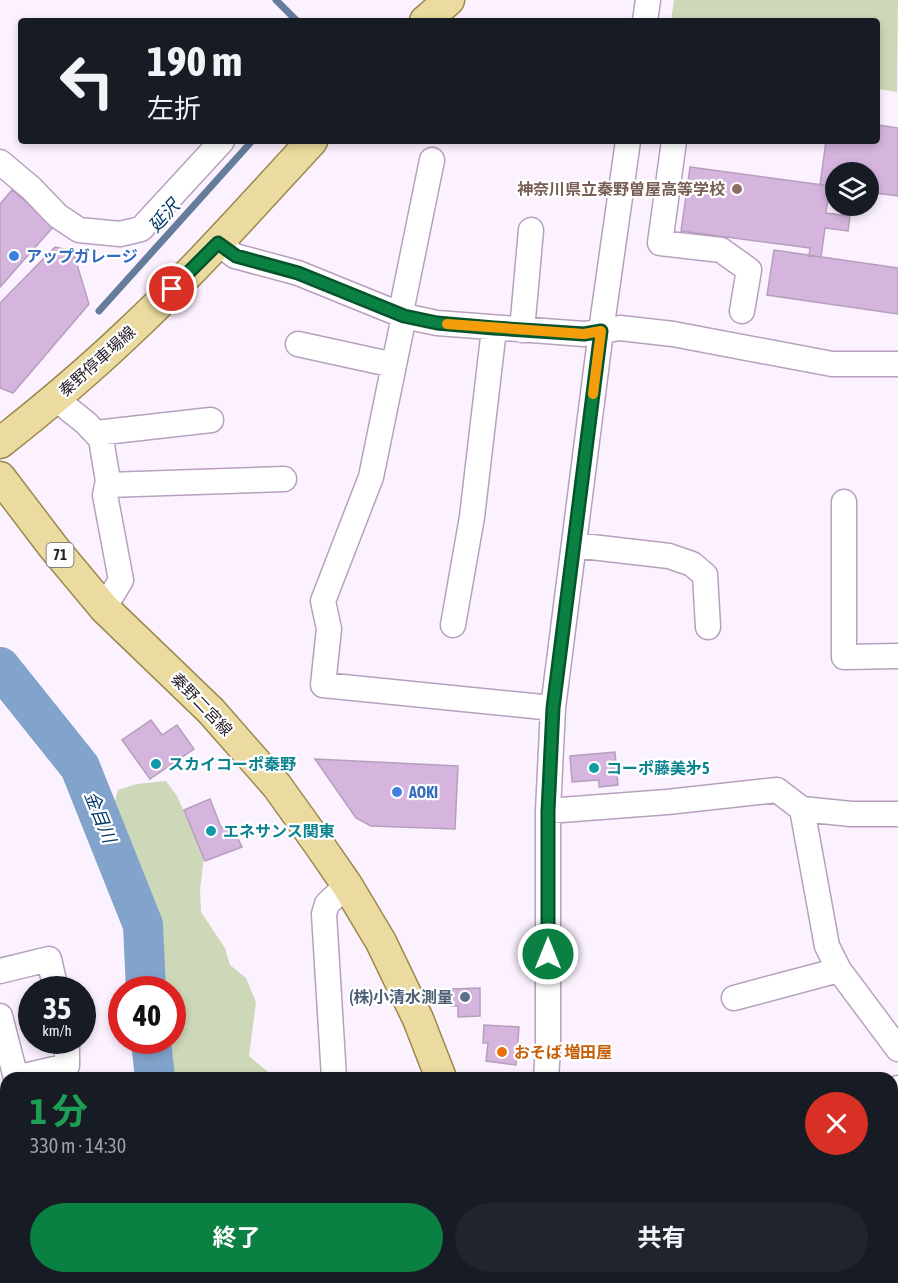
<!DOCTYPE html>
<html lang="ja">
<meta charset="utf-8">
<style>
body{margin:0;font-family:"Asap Condensed","Noto Sans JP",sans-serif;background:#20242c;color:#f1f3f6;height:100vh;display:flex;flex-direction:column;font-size:22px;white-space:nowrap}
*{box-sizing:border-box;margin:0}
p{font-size:20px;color:#9ea1a6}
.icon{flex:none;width:33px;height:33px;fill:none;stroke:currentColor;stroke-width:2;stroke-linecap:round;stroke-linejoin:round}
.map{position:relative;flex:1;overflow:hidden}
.side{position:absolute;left:0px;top:1072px;width:898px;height:212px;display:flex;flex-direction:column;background:#171b24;border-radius:18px 18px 0 0;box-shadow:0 3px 9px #0003}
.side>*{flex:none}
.hud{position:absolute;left:18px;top:18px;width:862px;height:126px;border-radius:6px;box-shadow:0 3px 9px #0003;background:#171b24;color:#f1f3f6;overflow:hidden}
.buttons{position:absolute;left:825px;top:162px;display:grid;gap:12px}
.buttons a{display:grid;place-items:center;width:54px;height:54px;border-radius:50%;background:#171b24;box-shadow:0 3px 9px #0003;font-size:30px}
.speed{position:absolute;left:18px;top:976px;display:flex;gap:12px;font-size:30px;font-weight:700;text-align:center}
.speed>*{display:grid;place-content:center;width:78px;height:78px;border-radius:50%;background:#171b24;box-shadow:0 3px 9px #0003;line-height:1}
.speed small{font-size:15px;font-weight:400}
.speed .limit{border:9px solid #d22;background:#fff;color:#111}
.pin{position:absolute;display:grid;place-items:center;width:51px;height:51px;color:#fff;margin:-26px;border:3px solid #fff;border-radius:50%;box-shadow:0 2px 6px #0007}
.me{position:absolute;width:66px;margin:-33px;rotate:0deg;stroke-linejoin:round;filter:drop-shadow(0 0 4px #0008)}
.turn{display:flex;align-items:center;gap:21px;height:126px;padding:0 30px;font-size:27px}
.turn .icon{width:78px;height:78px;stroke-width:2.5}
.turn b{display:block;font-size:42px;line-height:51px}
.round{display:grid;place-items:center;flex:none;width:63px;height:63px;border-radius:32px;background:#20242c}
.headline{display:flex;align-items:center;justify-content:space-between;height:102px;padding:0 30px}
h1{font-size:36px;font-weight:700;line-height:45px;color:#1e9e55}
.primary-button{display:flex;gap:12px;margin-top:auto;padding:12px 30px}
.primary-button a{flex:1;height:69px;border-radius:36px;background:#0b8043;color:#fff;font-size:24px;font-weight:700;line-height:69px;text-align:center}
.primary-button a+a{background:#20242c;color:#f1f3f6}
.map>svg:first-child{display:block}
.green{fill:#ccd8b8}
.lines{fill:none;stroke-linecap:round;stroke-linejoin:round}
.stream{stroke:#667c9b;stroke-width:7}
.river{stroke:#82a4cc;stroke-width:40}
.building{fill:#d5b4de;stroke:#b69fbd;stroke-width:1.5}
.minor-casing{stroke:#b7a0be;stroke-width:27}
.major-casing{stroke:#9d894c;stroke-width:33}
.minor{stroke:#fff;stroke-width:24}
.major{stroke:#ebdba0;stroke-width:30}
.route-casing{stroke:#07532c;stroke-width:15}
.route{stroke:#0b8043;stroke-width:10}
.slow{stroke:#f59e0b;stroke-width:10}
.education-dot{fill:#8d6e63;stroke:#fff;stroke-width:2}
.shop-dot{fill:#3f7fe0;stroke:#fff;stroke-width:2}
.culture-dot{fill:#0f9aa8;stroke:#fff;stroke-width:2}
.service-dot{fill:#5c6f8a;stroke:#fff;stroke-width:2}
.food-dot{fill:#e8710a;stroke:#fff;stroke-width:2}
.labels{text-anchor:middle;stroke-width:4.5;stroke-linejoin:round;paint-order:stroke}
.shield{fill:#fff;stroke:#666168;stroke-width:1.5}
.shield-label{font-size:15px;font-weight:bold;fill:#251d28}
.education-label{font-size:16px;font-weight:bold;fill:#785e54;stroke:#fff;text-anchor:end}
.shop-label{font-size:16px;font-weight:bold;fill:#366cbe;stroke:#fff;text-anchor:start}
.street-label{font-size:16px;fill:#251d28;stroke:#fff}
.culture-label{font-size:16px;font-weight:bold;fill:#0d838f;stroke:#fff;text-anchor:start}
.service-label{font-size:16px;font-weight:bold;fill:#4e5e75;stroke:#fff;text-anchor:end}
.food-label{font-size:16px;font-weight:bold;fill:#c56008;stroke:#fff;text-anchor:start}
.water-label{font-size:18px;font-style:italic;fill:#033869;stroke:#fff}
</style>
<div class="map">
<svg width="898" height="1283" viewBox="0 0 898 1283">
<rect width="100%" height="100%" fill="#fcf2ff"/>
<path class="green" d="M674 0H898L897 92 878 89V21H671Z
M166 781 177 796 204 856 200 890 201 912 225 948 230 965 246 978 256 1002 249 1056 268 1072 269 1078 147 1077 140 1047 143 1041H172V990H156V986L164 971 155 957 136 935 133 921 145 897 131 885 125 859 116 843 112 811 118 790 137 784Z
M154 1278H229L227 1283H150Z"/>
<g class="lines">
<path class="stream" d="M276 0 297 21
M99 311 252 141"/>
<path class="river" d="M0 667 80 767 143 925 146 990
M151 1041 155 1078
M157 1283V1278"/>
</g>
<path class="building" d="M878 125 898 128V196L868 192V172H836V187L820 185 826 141H878Z
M690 167 830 186 826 213 850 216 848 231 825 228 821 257 809 256 810 248 681 231Z
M12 190 54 226 0 287V204Z
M55 247 73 251 89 304 13 393 0 388V303Z
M774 250 898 268V314L767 295Z
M151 720 162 735 177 725 194 749 150 779 122 740Z
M615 752 618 785 599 787V780L572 782 570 756Z
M315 759 458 766 455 829 371 826 356 818Z
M210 799 221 827 236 834 242 847 205 861 184 810Z
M480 988V1016L458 1017V1006H451V989Z
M484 1025 519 1027 516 1065 486 1061 488 1043H483Z
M6 1256V1278H38L39 1283H4L0 1257Z"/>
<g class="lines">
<g class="minor-casing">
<path id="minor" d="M645 21 648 0
M674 141 660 243 721 250 749 270 742 311
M432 160 402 307 404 316 371 477 323 601 329 629 323 685 553 708
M0 162 31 188 58 216 79 230 120 234 141 229 222 141
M218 243 235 256 298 273 404 316 437 323 584 334 620 328 673 334 832 364H898
M522 330 531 230
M298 344 394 365
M56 399 86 423 101 439 108 481 105 495 121 580 104 608
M96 433 211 420
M107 485 284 479
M844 502V657L898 656
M574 545 669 556 692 564 705 575 708 627
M453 625 472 517 494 329
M802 809 827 946 839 970 898 1049
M548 811 667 802 777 790 802 809 851 814H898
M0 971 49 959 56 990
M734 998 839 970
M0 1016 16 1078
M16 1078 67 1066V1041
M334 1078 324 914 327 904 347 885
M546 1078 548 1048V811L553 708 601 331 628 141
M892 1090 898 1088
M67 1278 68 1283
M397 1283V1278
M846 1283V1278"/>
</g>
<g class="major-casing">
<path id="major" d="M425 21 449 0
M0 443C43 409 85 374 125 336 191 275 251 207 312 141
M0 477 54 548 104 608 211 711 277 786 320 846 347 885 381 942 418 1019 441 1078
M494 1278 495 1283"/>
</g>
<use href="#minor" class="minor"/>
<use href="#major" class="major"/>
</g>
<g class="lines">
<g class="route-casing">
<path id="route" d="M172 289 218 243 236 256 298 273 404 316 437 323 494 328 584 334 601 331 553 708 548 811V954"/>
</g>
<use href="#route" class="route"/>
<path class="slow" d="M447 324 584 334 601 331 593 394"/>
</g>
<circle class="education-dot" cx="737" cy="189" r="6"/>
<g class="shop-dot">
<circle cx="14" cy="256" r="6"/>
<circle cx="397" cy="792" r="6"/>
</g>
<g class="culture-dot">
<circle cx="156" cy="764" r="6"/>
<circle cx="594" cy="768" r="6"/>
<circle cx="211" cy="831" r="6"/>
</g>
<circle class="service-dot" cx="465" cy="997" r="6"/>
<circle class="food-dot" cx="502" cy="1052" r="6"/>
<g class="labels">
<rect class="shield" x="46.5" y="543" width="27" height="24" rx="4.5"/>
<g class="shield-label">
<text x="60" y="560">71</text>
</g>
<g class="education-label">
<text x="725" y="195">神奈川県立秦野曽屋高等学校</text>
</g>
<g class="shop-label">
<text x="26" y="262">アップガレージ</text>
<text x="409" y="798">AOKI</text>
</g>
<g class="street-label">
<text transform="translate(97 361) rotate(-42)" y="6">秦野停車場線</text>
<text transform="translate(202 704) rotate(46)" y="6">秦野二宮線</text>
</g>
<g class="culture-label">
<text x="168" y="770">スカイコーポ秦野</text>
<text x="606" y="774">コーポ藤美㐧5</text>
<text x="223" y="837">エネサンス関東</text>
</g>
<g class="service-label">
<text x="453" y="1003">(株)小清水測量</text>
</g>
<g class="food-label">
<text x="514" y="1058">おそば 増田屋</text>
</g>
<g class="water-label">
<text transform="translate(164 216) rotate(-48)" y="6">延沢</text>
<text transform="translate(100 817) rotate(68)" y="6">金目川</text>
</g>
</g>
</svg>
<div class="buttons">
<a><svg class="icon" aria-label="layers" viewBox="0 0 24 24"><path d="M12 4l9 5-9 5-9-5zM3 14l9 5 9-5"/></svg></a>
</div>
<div class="speed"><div>35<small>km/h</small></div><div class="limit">40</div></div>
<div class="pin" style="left:172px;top:289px;background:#d93025"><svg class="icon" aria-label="arrive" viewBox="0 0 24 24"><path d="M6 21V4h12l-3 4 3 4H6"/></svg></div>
<svg class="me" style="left:548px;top:954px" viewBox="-20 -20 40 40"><circle r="17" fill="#0b8043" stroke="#fff" stroke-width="3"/><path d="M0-11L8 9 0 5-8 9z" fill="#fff"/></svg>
<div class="hud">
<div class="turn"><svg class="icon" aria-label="left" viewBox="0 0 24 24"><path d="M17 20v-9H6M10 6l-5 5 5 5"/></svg><div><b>190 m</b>左折</div></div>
</div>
<section class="side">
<div class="headline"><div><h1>1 分</h1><p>330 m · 14:30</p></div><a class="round" style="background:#d93025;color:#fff"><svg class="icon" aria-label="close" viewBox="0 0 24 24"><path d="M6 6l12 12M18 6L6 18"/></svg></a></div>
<div class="primary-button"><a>終了</a><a>共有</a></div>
</section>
</div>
